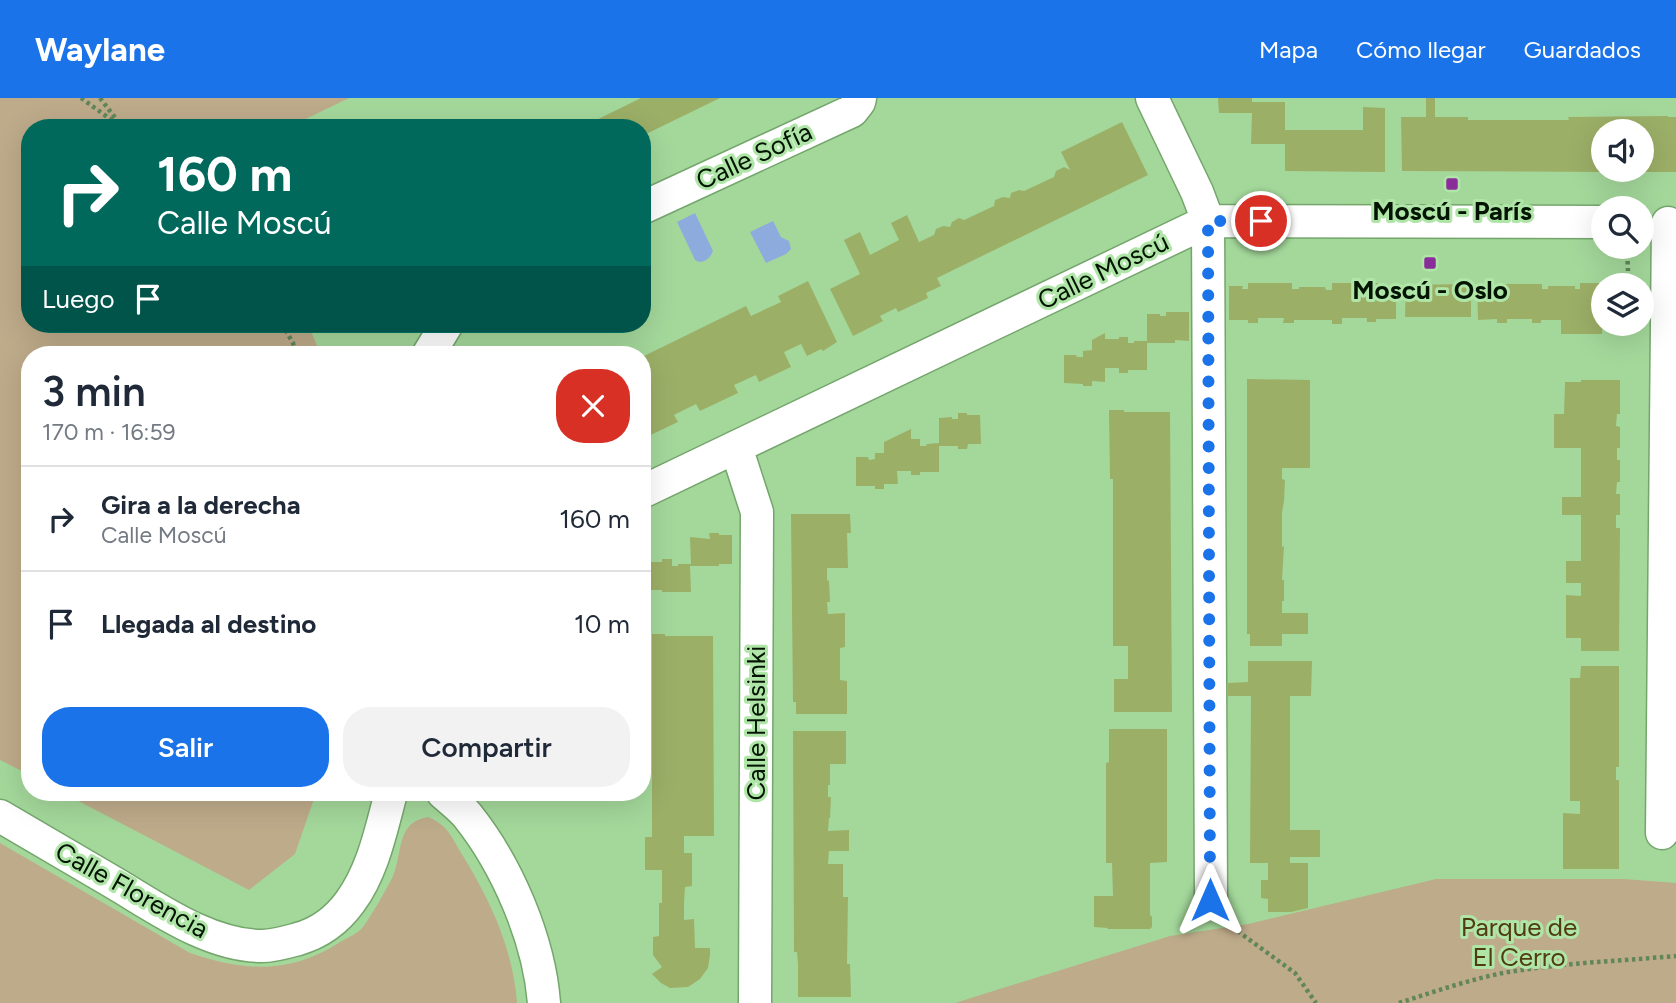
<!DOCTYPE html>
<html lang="es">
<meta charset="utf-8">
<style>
body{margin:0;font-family:Figtree,sans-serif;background:#f2f2f3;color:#1f2937;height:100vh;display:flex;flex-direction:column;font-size:26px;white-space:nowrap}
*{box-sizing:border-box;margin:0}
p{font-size:23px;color:#747a83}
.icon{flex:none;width:38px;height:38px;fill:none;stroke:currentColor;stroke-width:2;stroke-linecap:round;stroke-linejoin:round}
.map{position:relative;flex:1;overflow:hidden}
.side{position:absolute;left:21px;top:248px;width:630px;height:455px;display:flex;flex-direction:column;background:#fff;border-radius:28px;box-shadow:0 7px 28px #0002}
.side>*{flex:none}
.guide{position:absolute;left:21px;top:21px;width:630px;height:214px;border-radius:28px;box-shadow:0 7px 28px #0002;background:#00695c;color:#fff;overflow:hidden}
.controls{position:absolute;left:1591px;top:21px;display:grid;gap:14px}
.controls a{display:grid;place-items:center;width:63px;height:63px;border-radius:50%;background:#fff;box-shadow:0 7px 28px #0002;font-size:35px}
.pin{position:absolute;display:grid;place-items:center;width:60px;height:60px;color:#fff;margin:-30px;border:4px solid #fff;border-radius:50%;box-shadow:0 2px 7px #0007}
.me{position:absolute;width:77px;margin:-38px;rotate:0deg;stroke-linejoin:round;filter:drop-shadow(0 0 5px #0008)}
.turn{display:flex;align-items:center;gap:24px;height:147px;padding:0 21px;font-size:32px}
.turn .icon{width:91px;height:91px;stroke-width:2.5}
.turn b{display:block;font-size:49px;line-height:60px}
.then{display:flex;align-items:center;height:66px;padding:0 21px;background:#0003;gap:14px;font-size:26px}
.round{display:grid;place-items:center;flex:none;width:74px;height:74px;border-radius:28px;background:#f2f2f3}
.headline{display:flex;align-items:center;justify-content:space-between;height:119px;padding:0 21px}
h1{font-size:42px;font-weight:600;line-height:52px}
.primary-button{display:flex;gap:14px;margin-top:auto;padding:14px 21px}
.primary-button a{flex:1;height:80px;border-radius:28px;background:#1a73e8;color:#fff;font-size:28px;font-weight:600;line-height:80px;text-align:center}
.primary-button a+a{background:#f2f2f3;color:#1f2937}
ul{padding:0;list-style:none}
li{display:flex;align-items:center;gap:21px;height:105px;padding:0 21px;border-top:2px solid #e0e1e3}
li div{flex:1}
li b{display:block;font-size:26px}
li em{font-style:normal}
header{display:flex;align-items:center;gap:42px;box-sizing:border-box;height:98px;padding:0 35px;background:#1a73e8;color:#fff}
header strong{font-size:33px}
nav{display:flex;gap:38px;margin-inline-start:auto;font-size:24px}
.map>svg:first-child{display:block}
.green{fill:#beab8a}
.water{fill:#8eabdd}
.building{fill:#9caf67}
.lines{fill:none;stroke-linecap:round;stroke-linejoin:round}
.street-casing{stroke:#74a66c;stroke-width:35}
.path{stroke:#60865a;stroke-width:4.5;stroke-dasharray:3.5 3.5;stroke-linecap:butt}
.street{stroke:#fff;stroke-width:32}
.route{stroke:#1a73e8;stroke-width:12;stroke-dasharray:0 21.6}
.poi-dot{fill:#882d99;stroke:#b0e5a8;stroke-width:2.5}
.labels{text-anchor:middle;stroke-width:6;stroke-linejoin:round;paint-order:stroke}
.street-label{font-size:26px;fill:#031502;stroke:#b0e5a8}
.poi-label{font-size:26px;font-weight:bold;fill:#031502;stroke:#b0e5a8}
.park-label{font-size:26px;fill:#513c10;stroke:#b0e5a8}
</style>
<header>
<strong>Waylane</strong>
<nav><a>Mapa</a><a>Cómo llegar</a><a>Guardados</a></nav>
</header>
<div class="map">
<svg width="1676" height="905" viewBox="0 0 1676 905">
<rect width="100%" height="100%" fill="#a4d89b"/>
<path class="green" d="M0 0H349L287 30H30V226H308L321 257H30V677L0 662Z
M63 695H316L295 756 249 792Z
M428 719C448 727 452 740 463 758 491 804 513 851 517 905H0V745L190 855C243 873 290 877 340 844 347 840 357 836 362 830 368 824 389 787 393 778 403 754 396 724 428 719Z
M1436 781H1624L1676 785V905H955L1170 838 1248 826Z"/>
<path class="water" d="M695 115 713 153C710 161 702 167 695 162L677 124Z
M773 123 781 139 789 143 791 151 786 156 766 165 750 134Z"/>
<path class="building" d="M641 0H720L642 38V30H580Z
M1218 0H1252V4H1285V32H1363V9L1385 10V74L1285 73V46H1251L1252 15H1219Z
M1426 0H1435V19H1468V22H1569L1568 19 1668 18V19H1676V74H1642V33H1603V74L1402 73 1401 19H1426Z
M1122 24 1148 77 937 180 941 188 926 195 928 200 898 214 896 210 880 218 883 223 853 238 830 191 860 176 844 142 860 134 870 157 899 142 891 125 907 117 919 144 934 137 936 131 943 128 950 129 952 124 959 120 964 122 994 108 995 102 1003 99 1010 100 1011 95 1019 92 1024 93 1054 79 1056 73 1064 69 1070 72 1061 54Z
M808 183 837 244 823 253 821 251 807 258 801 246 784 254 791 269 759 284 756 277 734 287 738 295 700 313 696 306 674 317 678 324 642 341V259L746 208 751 218 781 204 778 198Z
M1248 185H1292V191H1299V189H1325L1326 192H1332V185H1378V191H1382V188H1396V221H1376V224H1367V220H1342V226H1332V222H1294V225H1283L1284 220H1258V225H1248V222H1229V188H1243L1242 191H1248Z
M1580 185H1603L1602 236H1561V222H1541V225H1532V221H1507V225H1497V221L1478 222 1477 189 1491 188V191H1496L1497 186H1542V191H1548V188H1575V191H1580Z
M1471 186V219H1405L1406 187Z
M1642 189H1645L1646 218H1642Z
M1166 214H1189V243L1175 242V245H1147V216H1160V218H1166Z
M1105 235V241H1119V239H1128V245H1134V243H1147V272H1128V275H1119V270H1105V284L1092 283V288H1083V286L1064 285V257H1076L1077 259H1083V253L1092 252V242Z
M1247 281 1310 282V370H1282V381L1285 382 1284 403 1282 415V449L1284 448 1282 482H1284V503H1282V515H1308V536H1282V548H1250V536H1247Z
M1581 282H1620V316H1617L1616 328 1620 329V350H1617V362H1620V384H1617L1616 396H1620V417H1616V430H1620L1619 553H1581V540H1566V497L1581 498V485H1566V463H1581V417H1562V399H1581V350H1554V316H1564L1565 284H1581Z
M1109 312H1124V314H1170L1172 614H1114V581H1128V548H1113V381H1110Z
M958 315H967V317H980L981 346H968L967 351H958V348H939V320L952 319V321H958Z
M911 331V341H920V348H926L927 346 939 345V374H920V377H911V373H897L898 386H884V391H875V388H856V359H868L869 362 875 361V355H884V344Z
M791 416H850L851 435H847L848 470H827V482L829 483 830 504H827L828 516 845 515V549L840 550V582L847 583V616H796V604H793Z
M709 435H719V437H732V466H719V468H690L691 494H662V492H649V506H642V477H649V464H662V461H672V468H678V466H691L690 439 710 441Z
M652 536H665V538H713L714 738H684V755H692V788L685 789 684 805V822L694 821 695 850H710V857L708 870 700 881 688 889 670 890 661 885 652 876 662 869 653 857V839L659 838V805H662V772H645V739H652Z
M1248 563H1312L1311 598H1290V732H1320V759H1290V765H1308V810L1291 814H1268V801L1261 800V782H1268V765H1250L1251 598H1228V585L1248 584Z
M1581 568H1619V669H1616V682H1619V771H1563V715L1580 716V703H1570V580H1580Z
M1109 631H1167V764L1150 765V817L1152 819V829L1150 831H1107L1108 830 1094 829V798H1113L1112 765H1106V665L1109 664Z
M793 633H846V666H830V687H828V699H831L830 720H829L828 733 849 732V753H829L828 766H843V799H848L847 866H850L851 899H798V866L797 854H794Z"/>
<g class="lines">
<g class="street-casing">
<path id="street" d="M1152 0 1197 94 1208 123 1211 802
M642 110 852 13 859 4 860 0
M428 257 447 226
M736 349 757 414 755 905
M642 394 1208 123 1603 124
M443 695C451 702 460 709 467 717 507 767 539 841 544 905
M0 718C39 741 77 763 116 786 158 811 210 848 262 848 274 848 287 844 298 841 319 835 337 822 350 804 373 773 381 732 391 695
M1662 735 1668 125"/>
</g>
<path class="path" d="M81 0 120 28
M100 0 123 30
M1627 149 1628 173
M282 226 293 245 296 257
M1232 829 1295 875 1316 905
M1399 905C1433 894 1468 882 1503 875 1560 865 1618 863 1676 858"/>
<use href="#street" class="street"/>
</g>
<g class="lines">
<path class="route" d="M1210 802 1208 123H1261"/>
</g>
<g class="poi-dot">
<rect x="1445" y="79" width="14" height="14" rx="3.5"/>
<rect x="1423" y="158" width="14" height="14" rx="3.5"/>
</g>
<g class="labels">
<g class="street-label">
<text transform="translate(754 58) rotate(-25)" y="9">Calle Sofía</text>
<text transform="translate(1103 173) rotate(-26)" y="9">Calle Moscú</text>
<text transform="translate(756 625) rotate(-90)" y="9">Calle Helsinki</text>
<text transform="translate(132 792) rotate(29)" y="9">Calle Florencia</text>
</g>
<g class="poi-label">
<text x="1452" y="122">Moscú - París</text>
<text x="1430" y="201">Moscú - Oslo</text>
</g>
<g class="park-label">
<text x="1519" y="838">Parque de<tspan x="1519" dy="30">El Cerro</tspan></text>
</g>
</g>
</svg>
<div class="controls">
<a><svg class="icon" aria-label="sound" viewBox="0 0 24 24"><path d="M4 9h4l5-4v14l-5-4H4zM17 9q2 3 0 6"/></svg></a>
<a><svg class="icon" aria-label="search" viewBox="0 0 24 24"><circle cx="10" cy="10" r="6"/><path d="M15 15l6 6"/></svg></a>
<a><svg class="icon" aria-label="layers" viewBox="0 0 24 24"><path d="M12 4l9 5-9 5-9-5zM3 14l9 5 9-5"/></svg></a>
</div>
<div class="pin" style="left:1261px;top:123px;background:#d93025"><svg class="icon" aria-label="arrive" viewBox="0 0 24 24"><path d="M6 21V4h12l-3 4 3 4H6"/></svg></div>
<svg class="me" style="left:1210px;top:802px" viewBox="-20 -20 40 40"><path d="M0-17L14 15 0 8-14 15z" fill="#1a73e8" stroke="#fff" stroke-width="4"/></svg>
<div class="guide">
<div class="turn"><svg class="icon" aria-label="right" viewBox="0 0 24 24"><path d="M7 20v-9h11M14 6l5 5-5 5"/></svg><div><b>160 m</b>Calle Moscú</div></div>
<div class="then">Luego<svg class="icon" aria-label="arrive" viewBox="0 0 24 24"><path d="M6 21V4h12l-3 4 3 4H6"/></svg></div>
</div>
<section class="side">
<div class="headline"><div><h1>3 min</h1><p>170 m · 16:59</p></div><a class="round" style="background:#d93025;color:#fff"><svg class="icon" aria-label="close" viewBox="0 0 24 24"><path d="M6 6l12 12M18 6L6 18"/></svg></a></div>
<ul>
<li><svg class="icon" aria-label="right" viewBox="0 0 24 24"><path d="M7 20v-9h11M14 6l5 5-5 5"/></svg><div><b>Gira a la derecha</b><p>Calle Moscú</p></div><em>160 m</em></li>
<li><svg class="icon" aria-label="arrive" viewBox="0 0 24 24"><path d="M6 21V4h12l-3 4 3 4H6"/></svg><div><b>Llegada al destino</b></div><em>10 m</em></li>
</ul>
<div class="primary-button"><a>Salir</a><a>Compartir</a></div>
</section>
</div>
